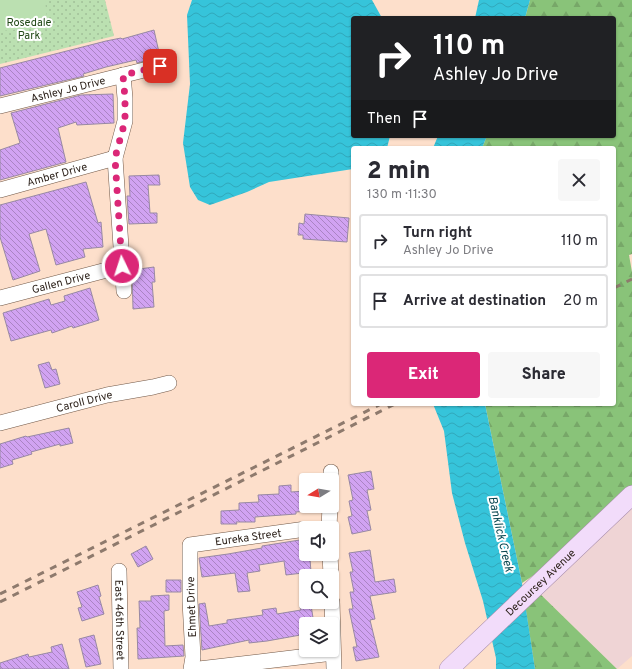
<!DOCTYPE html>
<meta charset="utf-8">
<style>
body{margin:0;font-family:Overpass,sans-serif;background:#f7f7f7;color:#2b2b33;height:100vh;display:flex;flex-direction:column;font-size:15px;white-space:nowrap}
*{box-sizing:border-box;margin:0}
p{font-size:13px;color:#7c7c81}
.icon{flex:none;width:22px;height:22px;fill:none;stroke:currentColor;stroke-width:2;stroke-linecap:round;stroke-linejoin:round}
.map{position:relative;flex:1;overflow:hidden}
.panel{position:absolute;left:351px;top:146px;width:265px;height:260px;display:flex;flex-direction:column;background:#fff;border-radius:4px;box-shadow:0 1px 3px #0004}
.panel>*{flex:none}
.banner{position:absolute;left:351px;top:16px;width:265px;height:122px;border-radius:4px;box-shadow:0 1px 3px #0004;background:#202124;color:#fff;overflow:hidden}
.needle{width:26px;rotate:259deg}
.fabs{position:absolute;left:299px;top:473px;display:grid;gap:8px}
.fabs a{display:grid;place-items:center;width:40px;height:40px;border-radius:4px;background:#fff;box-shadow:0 1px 3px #0004;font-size:20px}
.pin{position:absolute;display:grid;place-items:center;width:34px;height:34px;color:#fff;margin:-17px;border-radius:8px;box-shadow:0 2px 6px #0006}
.me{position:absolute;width:44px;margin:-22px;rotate:356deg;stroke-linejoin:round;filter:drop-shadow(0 0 3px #0008)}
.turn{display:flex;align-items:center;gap:14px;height:84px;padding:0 16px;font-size:18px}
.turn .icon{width:52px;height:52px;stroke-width:2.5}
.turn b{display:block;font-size:28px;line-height:34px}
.then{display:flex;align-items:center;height:38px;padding:0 16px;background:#0003;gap:8px;font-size:15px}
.round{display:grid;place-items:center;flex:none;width:42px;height:42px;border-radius:4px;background:#f7f7f7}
.headline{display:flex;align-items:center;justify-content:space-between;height:68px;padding:0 16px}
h1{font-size:24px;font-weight:800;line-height:30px}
.button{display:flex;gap:8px;margin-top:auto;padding:8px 16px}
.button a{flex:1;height:46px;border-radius:4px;background:#db2777;color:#fff;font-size:16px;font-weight:800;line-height:46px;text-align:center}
.button a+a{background:#f7f7f7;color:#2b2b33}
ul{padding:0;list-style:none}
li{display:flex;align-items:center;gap:12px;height:54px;margin:0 8px 6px;padding:0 8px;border:2px solid #e1e1e2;border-radius:4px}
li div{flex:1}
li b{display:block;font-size:15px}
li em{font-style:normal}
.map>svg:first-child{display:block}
.commercial{fill:#efd4d5}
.grass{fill:url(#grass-dots)}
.forest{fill:url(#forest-firs)}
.garden{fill:#bbe0b1}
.water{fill:url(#water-waves)}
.building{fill:url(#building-back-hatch);stroke:#9889a3}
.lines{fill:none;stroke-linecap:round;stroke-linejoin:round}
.minor-casing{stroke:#715847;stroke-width:16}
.major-casing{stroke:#a78caa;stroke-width:20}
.minor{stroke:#fff;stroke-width:15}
.major{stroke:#f2dcfa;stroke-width:19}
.rail{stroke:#8e7a6d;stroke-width:3;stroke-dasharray:7 7;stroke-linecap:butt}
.route{stroke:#db2777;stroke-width:7;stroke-dasharray:0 12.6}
.labels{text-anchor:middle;stroke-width:4;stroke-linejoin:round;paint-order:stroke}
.park-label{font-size:11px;fill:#214816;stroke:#fff}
.street-label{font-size:11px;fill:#2d221b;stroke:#fff}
.water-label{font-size:12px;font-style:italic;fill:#0a4851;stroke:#fff}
</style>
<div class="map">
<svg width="632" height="669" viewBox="0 0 632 669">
<defs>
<pattern id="grass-dots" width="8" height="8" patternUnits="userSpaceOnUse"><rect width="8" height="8" fill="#bbe0b1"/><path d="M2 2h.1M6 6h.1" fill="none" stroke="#a1c098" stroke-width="1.8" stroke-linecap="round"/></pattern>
<pattern id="forest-firs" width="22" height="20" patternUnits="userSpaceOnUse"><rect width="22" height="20" fill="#89c379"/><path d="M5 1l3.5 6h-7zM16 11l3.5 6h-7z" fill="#77a768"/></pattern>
<pattern id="water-waves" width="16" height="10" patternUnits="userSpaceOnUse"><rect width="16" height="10" fill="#36c4da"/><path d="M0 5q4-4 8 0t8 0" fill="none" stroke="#30a8ba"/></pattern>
<pattern id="building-back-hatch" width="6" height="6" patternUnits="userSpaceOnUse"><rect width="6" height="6" fill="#d1a3f2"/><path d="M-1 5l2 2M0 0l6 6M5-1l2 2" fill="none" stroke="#aa84c3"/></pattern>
</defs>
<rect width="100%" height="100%" fill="#fddfcb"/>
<path class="commercial" d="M632 495V656L617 669 534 588Z"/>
<path class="grass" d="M0 0H105L114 36 0 64Z"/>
<path class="forest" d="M530 0H632V254L629 255 632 272V495L578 546 522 583 485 404H614V148H482L487 136H614V18H525Z
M534 588 617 669H535L524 598Z"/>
<path class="garden" d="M0 0H45L48 27 0 31Z"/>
<path class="water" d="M192 0H372L382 18H353V136H390L387 148H353V169L269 182 247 192 210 205 198 200 190 187 183 143 190 84 187 15Z
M479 0H530L525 18H475Z
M438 136H487L482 148H433Z
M433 404H485L522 583 535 669H496V658L483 601 465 543 452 493 444 431Z"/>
<path class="building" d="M154 30 160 57 137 63 136 60 106 67 83 74 84 76 0 96V68L106 41 121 38 122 39Z
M113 94 114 123 77 125 76 122 58 128 66 162 0 180V150L20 143 11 113 81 95Z
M159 175 160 185H148L150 213H157V223L129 224 127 196H130L129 176Z
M86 182 98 223 101 222 103 247 83 249 85 257 56 265 46 229 29 234 40 271 13 280 0 237V205Z
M305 214 349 218 347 242 303 239V235H298L299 223 304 224Z
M154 267 155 282H152L154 307 133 309 132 270Z
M90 288 99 320 73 328 72 326 52 333 51 330 11 341 3 313 49 299 51 305 65 301 64 296Z
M49 362 52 370 56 369 60 384 45 388 38 365Z
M69 428 73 443 60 446V444L31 452 32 454 12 460 13 464 0 468V444L26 436 27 437Z
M371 471 374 489 367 490 371 510 367 511 371 530 352 534 348 517 352 516 349 501 353 500 348 475Z
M291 485V492L306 491V511L296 512V514L255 517V522H236L237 524H221V511L239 510V503L259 502 258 495 279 494V486Z
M306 539V559H310L311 572 286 575 284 561 259 565 260 571 247 573 250 591 238 592 235 573 202 577 199 558 228 554 262 548V546Z
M146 546 153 559 138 567 131 554Z
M370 550 375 582 394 579 396 592 370 596 375 619 370 620 379 657 356 661 353 647H357L349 609H353L350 592H354L350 572H353L349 553Z
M166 580H181V592H166Z
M98 585 101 596 99 597 104 614 82 621 78 608 82 607 77 592Z
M169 595V610L164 611 165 646 183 645 184 656 138 659 137 628H140L139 601H151V596Z
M205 603 209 626 227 623V620L263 615 262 610 276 608 277 614 301 610 300 607 311 605 314 624H306V634L267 641 249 643V640L202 650 199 604Z
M94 635 101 664 86 667 79 639Z
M62 644 69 669H0V663L28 654 29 657 52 652 51 647Z"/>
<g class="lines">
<g class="minor-casing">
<g id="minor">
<path d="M123 75 125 98V121L115 158 124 291"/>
<path id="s1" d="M0 106 160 66"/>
<path id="s2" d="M0 190 115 158"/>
<path id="s3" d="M0 298 122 266"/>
<path id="s4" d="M0 423 107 395 153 387 169 383"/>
<path d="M331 480V472"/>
<path d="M329 528 330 506"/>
<path d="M330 554 331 576"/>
<path id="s5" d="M119 571 121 669"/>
<path d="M332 602 334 669"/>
<path id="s6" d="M191 669 193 657 190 601V545L306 529"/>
<path d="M199 669 333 653"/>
</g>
</g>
<g class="major-casing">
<g id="major">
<path id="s7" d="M449 669 632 495"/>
</g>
</g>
<use href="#minor" class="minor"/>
<use href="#major" class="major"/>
<path class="rail" d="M614 288 632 279
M0 594 381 404
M0 602 395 404"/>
</g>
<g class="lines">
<path class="route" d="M122 266 115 158 125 121V98L123 75 160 66"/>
</g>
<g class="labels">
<g class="park-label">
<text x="29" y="26">Rosedale<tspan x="29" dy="13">Park</tspan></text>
</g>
<g class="street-label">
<text dy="4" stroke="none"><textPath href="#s1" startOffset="70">Ashley Jo Drive</textPath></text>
<text dy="4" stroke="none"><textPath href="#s2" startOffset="59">Amber Drive</textPath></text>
<text dy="4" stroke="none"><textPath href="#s3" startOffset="63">Gallen Drive</textPath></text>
<text dy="4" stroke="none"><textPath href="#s4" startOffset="87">Caroll Drive</textPath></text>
<text dy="4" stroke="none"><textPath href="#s6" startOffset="183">Eureka Street</textPath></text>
<text dy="4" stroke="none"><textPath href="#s7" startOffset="126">Decoursey Avenue</textPath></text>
<text transform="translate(191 607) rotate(-92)" y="4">Ehmet Drive</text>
<text dy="4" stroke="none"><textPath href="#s5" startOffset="49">East 46th Street</textPath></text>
</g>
<g class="water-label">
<text transform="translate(501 534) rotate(77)" y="4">Banklick Creek</text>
</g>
</g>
</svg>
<div class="fabs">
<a><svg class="needle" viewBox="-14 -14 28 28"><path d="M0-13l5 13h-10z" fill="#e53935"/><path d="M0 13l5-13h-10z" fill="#7c7c81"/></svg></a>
<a><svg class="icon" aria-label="sound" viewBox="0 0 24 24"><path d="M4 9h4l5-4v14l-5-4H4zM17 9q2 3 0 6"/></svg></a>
<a><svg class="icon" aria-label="search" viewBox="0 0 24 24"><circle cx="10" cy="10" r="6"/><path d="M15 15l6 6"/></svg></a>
<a><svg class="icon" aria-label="layers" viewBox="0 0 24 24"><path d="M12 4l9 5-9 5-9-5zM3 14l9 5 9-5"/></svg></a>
</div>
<div class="pin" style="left:160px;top:66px;background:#d93025"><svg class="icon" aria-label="arrive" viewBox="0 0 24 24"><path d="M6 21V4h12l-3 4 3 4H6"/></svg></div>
<svg class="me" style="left:122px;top:266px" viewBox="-20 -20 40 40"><circle r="17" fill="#db2777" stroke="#fff" stroke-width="3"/><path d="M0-11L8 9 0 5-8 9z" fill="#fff"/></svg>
<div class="banner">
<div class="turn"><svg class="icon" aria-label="right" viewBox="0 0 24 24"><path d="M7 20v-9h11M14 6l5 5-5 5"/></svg><div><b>110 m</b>Ashley Jo Drive</div></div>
<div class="then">Then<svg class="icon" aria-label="arrive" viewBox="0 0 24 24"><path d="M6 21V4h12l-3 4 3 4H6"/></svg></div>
</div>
<section class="panel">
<div class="headline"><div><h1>2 min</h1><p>130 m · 11:30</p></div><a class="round"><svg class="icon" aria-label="close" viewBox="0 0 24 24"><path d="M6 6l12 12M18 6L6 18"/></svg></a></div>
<ul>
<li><svg class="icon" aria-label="right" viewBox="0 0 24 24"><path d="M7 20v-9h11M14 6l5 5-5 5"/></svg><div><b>Turn right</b><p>Ashley Jo Drive</p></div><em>110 m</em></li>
<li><svg class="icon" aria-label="arrive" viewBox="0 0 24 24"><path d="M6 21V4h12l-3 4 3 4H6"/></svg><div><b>Arrive at destination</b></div><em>20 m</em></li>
</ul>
<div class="button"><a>Exit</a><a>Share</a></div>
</section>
</div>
